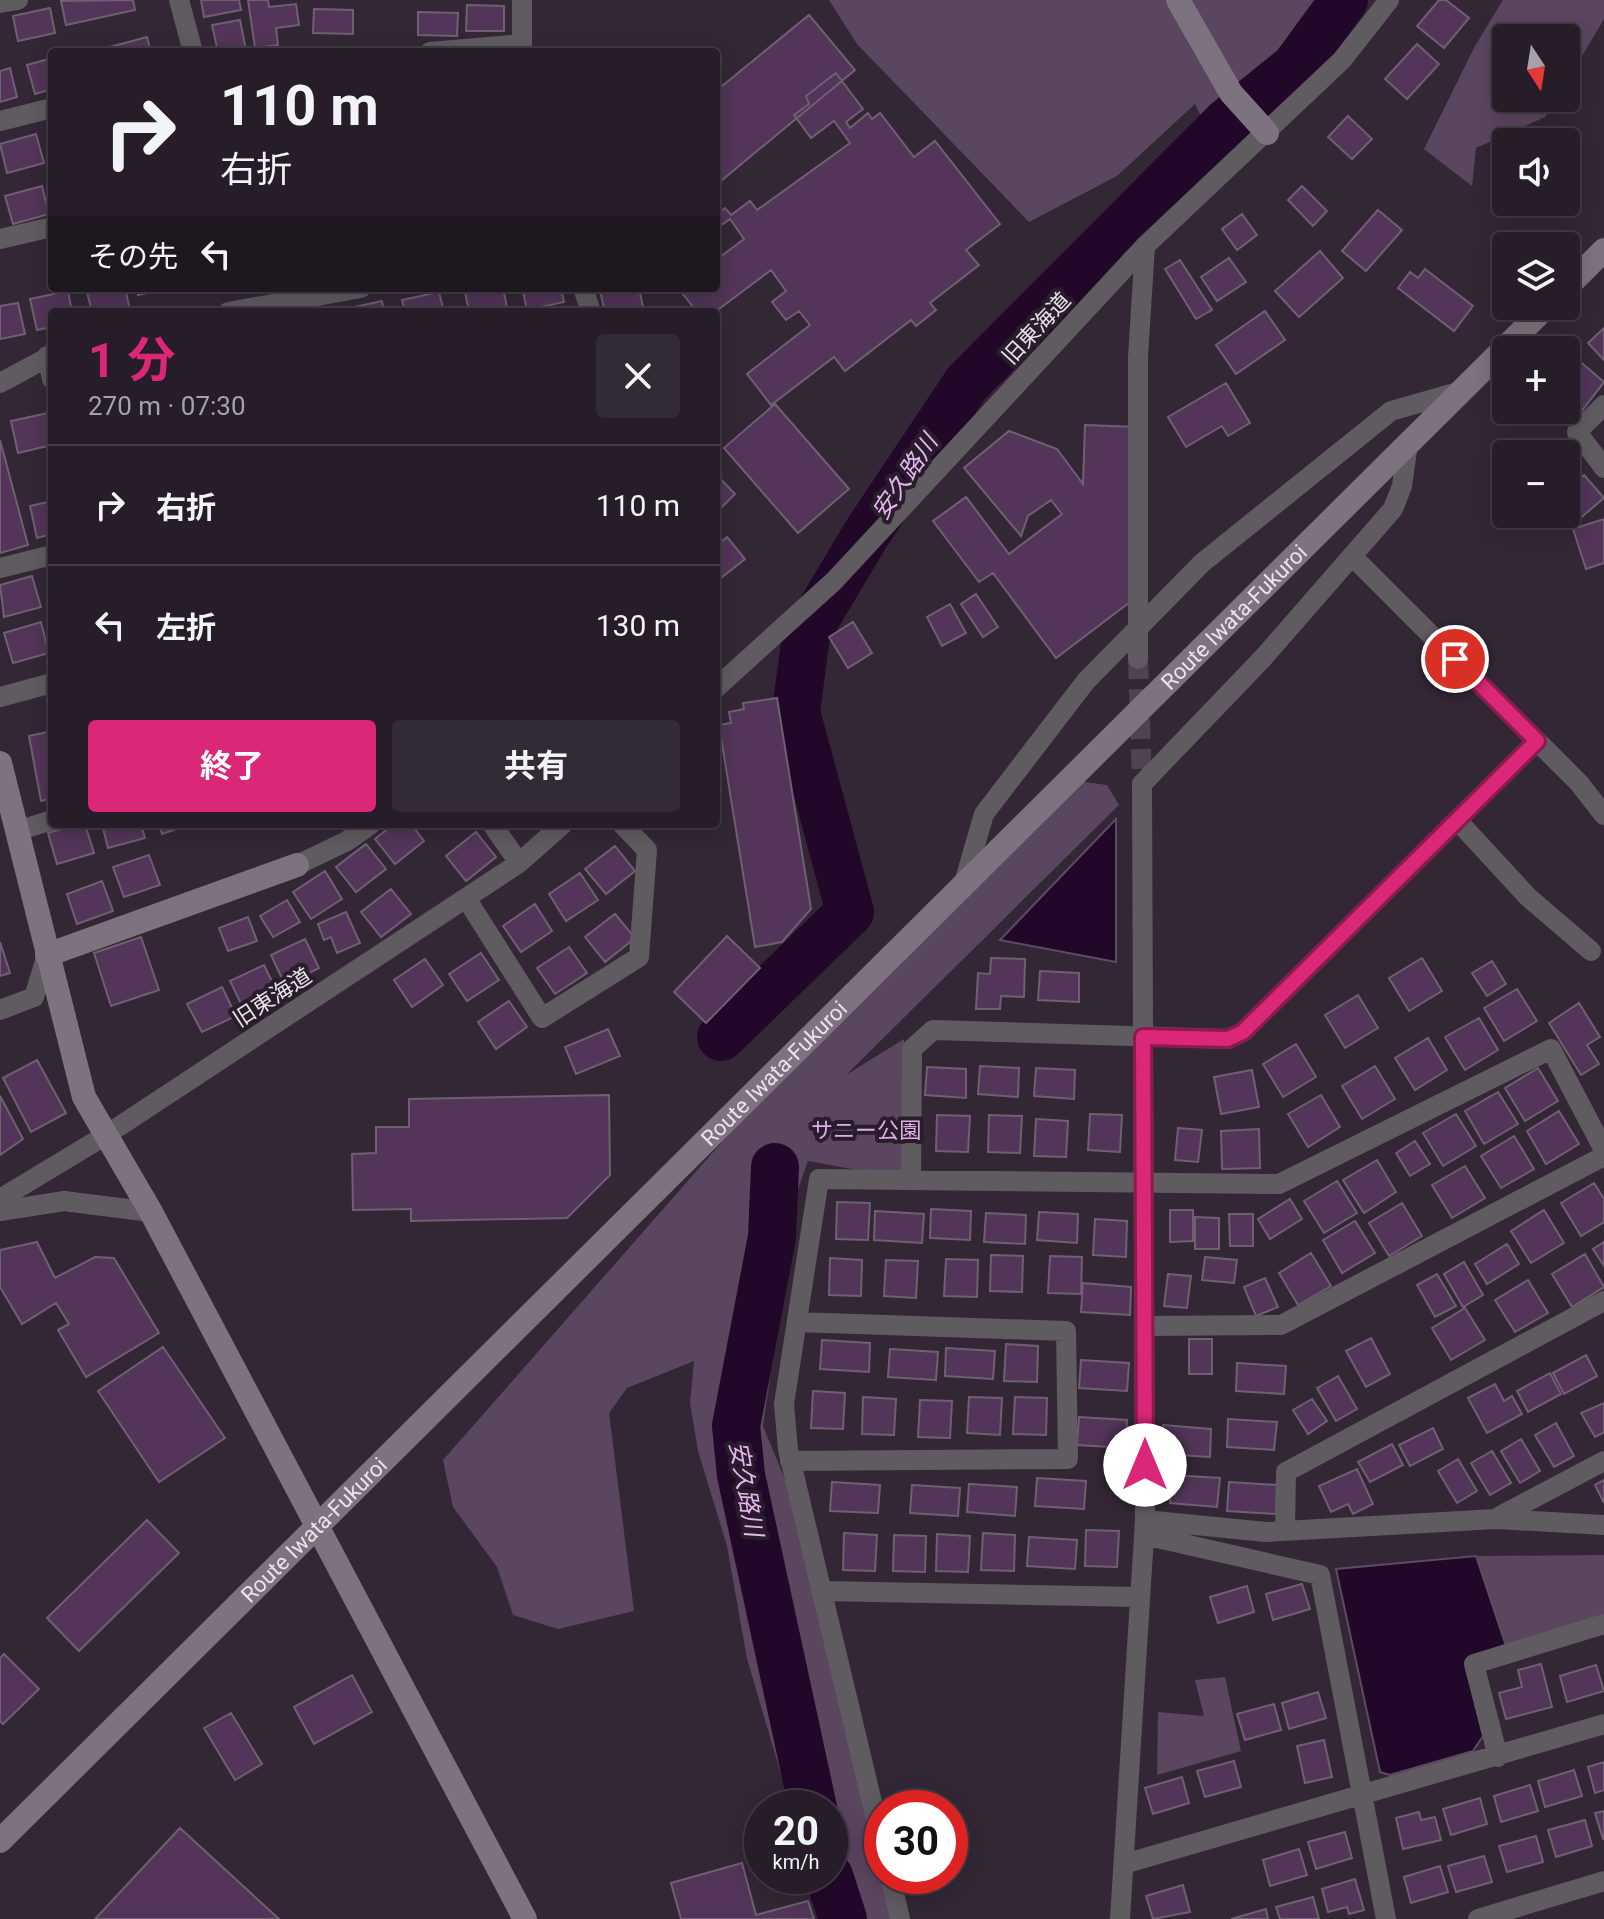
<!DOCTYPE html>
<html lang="ja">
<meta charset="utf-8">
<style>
body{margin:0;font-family:Roboto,"Noto Sans JP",sans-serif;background:#322a34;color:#f1f3f6;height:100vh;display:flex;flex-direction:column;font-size:30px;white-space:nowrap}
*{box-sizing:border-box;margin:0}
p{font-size:26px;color:#a4a2a8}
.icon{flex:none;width:44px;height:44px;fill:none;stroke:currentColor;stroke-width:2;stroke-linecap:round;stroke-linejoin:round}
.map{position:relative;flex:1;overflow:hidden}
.panel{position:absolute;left:48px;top:308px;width:672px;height:520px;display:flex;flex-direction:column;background:#261d28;border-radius:8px;box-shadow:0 4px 20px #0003,0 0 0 2px #423b45}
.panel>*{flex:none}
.hud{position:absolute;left:48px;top:48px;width:672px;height:244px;border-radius:8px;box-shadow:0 4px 20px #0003,0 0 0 2px #423b45;background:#261d28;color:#f1f3f6;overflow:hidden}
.needle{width:52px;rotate:168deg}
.tools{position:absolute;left:1492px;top:24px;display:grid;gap:16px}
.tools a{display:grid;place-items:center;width:88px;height:88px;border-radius:8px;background:#261d28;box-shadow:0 4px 20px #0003,0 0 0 2px #423b45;font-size:40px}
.speed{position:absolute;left:744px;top:1790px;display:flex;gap:16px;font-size:40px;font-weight:700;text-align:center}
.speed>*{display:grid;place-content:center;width:104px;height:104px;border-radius:50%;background:#261d28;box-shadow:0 4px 20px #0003,0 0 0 2px #423b45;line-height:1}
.speed small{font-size:20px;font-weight:400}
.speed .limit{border:12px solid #d22;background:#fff;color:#111}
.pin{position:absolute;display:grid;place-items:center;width:68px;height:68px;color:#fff;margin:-34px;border:4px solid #fff;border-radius:50%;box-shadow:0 2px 8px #0007}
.me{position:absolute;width:88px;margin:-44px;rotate:0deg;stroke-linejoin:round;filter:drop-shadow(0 0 6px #0008)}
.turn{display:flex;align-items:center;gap:28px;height:168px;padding:0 40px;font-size:36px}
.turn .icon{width:104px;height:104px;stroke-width:2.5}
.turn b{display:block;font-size:56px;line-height:68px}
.then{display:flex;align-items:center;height:76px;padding:0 40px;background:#0003;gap:16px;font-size:30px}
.round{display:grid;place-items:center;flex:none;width:84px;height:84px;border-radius:8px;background:#322a34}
.overview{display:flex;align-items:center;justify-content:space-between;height:136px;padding:0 40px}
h1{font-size:48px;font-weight:700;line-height:60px;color:#db2777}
.button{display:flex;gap:16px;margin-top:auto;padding:16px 40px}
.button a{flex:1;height:92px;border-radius:8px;background:#db2777;color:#fff;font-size:32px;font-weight:700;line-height:92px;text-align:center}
.button a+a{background:#322a34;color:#f1f3f6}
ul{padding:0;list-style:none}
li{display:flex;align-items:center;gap:24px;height:120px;padding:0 40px;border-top:2px solid #423b45}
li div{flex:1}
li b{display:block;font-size:30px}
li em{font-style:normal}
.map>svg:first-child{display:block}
.green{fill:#5b4660}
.water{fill:#220828;stroke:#5e4a63;stroke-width:2}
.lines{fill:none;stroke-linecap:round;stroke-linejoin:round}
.river{stroke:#220828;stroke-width:48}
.building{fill:#523558;stroke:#6e6071;stroke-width:2}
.street-tunnel{stroke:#4f4350;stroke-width:20;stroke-dasharray:20 10;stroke-linecap:butt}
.street{stroke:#605a61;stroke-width:20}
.secondary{stroke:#7d737e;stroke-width:24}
.route-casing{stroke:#8e194d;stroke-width:20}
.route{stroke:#db2777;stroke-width:14}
.labels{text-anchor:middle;stroke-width:8;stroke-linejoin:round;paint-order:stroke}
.street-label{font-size:22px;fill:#ebe3ec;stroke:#291d2b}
.park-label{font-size:22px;fill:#dfade9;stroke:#291d2b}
.water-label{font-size:24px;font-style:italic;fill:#e8b6f3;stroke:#291d2b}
</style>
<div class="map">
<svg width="1604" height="1919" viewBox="0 0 1604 1919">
<rect width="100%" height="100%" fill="#332735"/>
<path class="green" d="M829 0H1340L1280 80 1201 116 1195 104 1117 176 1029 222 857 44Z
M1503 0H1604V19L1566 83V38H1506V98H1557L1545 117 1476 148 1472 186 1424 149 1475 46Z
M1070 780 1107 785 1119 805 846 1075 904 1039 911 1180 808 1161 797 1192 763 1426 807 1533 882 1844V1876L900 1919H826L812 1876H830V1808H791L747 1659 727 1546 698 1451 690 1403 694 1361 627 1388 609 1413 634 1611 558 1629 513 1615 497 1567 453 1507 443 1460 829 1020Z
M1604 1555V1620L1509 1653 1476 1556Z
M1225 1677 1241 1751 1157 1775 1158 1712 1204 1716 1195 1680Z"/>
<path class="water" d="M1116 819V962L1000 940Z
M1476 1556 1507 1649 1465 1663 1483 1736 1473 1751 1390 1775 1380 1772 1336 1569Z"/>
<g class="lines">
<path class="river" d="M721 1037 850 912 796 712 806 635 867 533 967 383 1227 122 1295 67 1344 0
M775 1167 772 1237 736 1426 741 1475 813 1808
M829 1876 843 1919"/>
</g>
<path class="building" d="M133 0 135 10 66 25 61 1Z
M201 0H239L241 10 204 17Z
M248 0H268L269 7 296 4 299 25 276 28 278 45 255 48Z
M1439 0H1446L1469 18 1444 48 1417 26Z
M467 5 504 6V31H466Z
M50 8 55 33 18 41 13 16Z
M314 9 353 10V34L313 33Z
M418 12 458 13 457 36 418 35Z
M809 15 855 70 716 185V91Z
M240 20 246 50 218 52 212 25Z
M147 37 151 52H112L110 47Z
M1417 44 1439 64 1407 99 1385 79Z
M52 58V89L35 94 27 65Z
M10 68 17 97 0 102V71Z
M836 73 863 109 846 122 850 128 868 113 872 119 880 113 914 157 935 141 1000 224 966 250 979 265 930 303 936 310 916 326 911 320 845 371 834 357 771 405 747 374 810 325 799 311 786 320 772 302 786 291 771 270 715 312H697L678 288H716V260L744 239 730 219 716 229V215L725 208 731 215 750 201 757 210 850 143 834 121 811 138 794 115 809 104 806 96Z
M1348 116 1372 139 1352 159 1328 137Z
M36 134 44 163 7 173 0 144Z
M42 186 49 214 13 224 5 196Z
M1302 186 1327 211 1313 226 1288 200Z
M1378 210 1402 230 1366 271 1342 251Z
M1242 214 1257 235 1237 250 1222 229Z
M1320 251 1343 278 1299 317 1275 291Z
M1229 258 1246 282 1217 301 1201 277Z
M1180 260 1212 310 1196 319 1165 269Z
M1425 269 1473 306 1454 331 1398 288 1410 272 1418 278Z
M86 288H125L130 310 92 312Z
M137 288H170L138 295Z
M481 288H503L508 312H469L465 292Z
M522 288H561L564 302 527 310Z
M615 288H639L643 307 605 312 600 291Z
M68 291 72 312H52V327L37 330 30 299Z
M439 292 444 312H405L402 300Z
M382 301 384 312H345V309Z
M18 303 25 334 0 339V306Z
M1265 311 1285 340 1236 374 1216 345Z
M1604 328V360L1588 343Z
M1577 359 1604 382 1580 413 1566 402V372Z
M1226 383 1250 423 1228 436 1222 426 1186 447 1168 417Z
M775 404 849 489 798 533 724 448Z
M48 413 52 445 18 453 11 421Z
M1085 425 1138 427 1130 602 1056 658 993 573 979 582 933 521 966 497 1009 554 1062 514 1051 500 1028 516 1021 536 964 468 1009 431 1057 449 1083 484Z
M0 440 28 545 0 553Z
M1556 442 1578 467 1566 475V454H1543Z
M716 474 735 494 716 513Z
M1584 475 1604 498 1578 520 1566 507V491Z
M52 501V534L37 538 30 506Z
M1604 519V563L1586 569 1573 529Z
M727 537 745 559 716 582V546Z
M32 576 41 607 4 617 0 585Z
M976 594 998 627 983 637 961 604Z
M950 604 966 633 942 646 927 617Z
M41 622 49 653 13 663 4 633Z
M853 622 872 653 848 668 829 637Z
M777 698 811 909 782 942 755 947 719 725 731 723 729 712 744 709 743 703Z
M52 731V798L41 801 29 736Z
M78 824H85L94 853 57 864 48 833Z
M102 824H141L145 838 108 848Z
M159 824H191L162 834Z
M394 824H411L424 841 395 864 375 839Z
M476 832 496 857 466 881 446 856Z
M366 844 386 869 356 892 336 867Z
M615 846 635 871 606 894 585 869Z
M149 855 160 885 124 897 113 867Z
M325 871 342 899 311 919 293 892Z
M580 873 598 900 566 921 549 894Z
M102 881 113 911 77 924 67 894Z
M391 889 411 914 381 937 361 912Z
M287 900 300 922 273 937 260 916Z
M535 904 552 931 521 952 503 926Z
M346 912 360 943 337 953 331 937 324 940 318 924Z
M615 914 635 938 605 962 585 937Z
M248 917 257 941 228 951 219 928Z
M727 936 760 968 706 1023 674 992Z
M141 937 159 990 111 1006 94 953Z
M305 939 319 968 285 985 271 955Z
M0 942 10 973 0 976Z
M569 947 587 973 555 994 537 968Z
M481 953 499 980 467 1001 449 974Z
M991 958 1025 959 1024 997 1001 996 1000 1009H976L978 973 990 974Z
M1422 958 1442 991 1409 1011 1389 978Z
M425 959 443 985 412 1007 394 980Z
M1492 961 1506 984 1487 996 1472 973Z
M264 965 278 994 244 1010 230 981Z
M1040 971 1079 973V1002L1038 1000Z
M222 987 236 1016 202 1032 187 1004Z
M1517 989 1537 1021 1504 1041 1484 1008Z
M1358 995 1378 1028 1345 1048 1325 1015Z
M509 1001 527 1027 496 1049 478 1022Z
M1579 1003 1600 1037 1587 1045 1599 1064 1581 1075 1549 1023Z
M1479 1018 1498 1050 1465 1070 1445 1037Z
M608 1029 620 1056 576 1074 565 1047Z
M1428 1038 1447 1070 1415 1090 1395 1058Z
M1296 1044 1316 1077 1283 1097 1263 1064Z
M37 1060 66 1113 31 1132 3 1078Z
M980 1066 1019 1068 1018 1097 978 1094Z
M1375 1066 1395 1099 1362 1119 1342 1086Z
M927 1067 966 1069V1098L925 1095Z
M1036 1068 1075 1070 1074 1099 1034 1096Z
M1538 1068 1558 1101 1525 1121 1505 1088Z
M1252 1070 1259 1107 1221 1114 1214 1077Z
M1498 1092 1518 1124 1484 1144 1465 1111Z
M609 1095 610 1175 567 1218 411 1221V1209L353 1210 352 1154 376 1153V1127H409V1099Z
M1321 1095 1340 1127 1308 1147 1288 1114Z
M0 1096 23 1139 0 1155Z
M1559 1111 1579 1144 1546 1164 1527 1131Z
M1090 1114 1122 1115 1120 1152 1088 1150Z
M1456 1114 1476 1146 1443 1166 1423 1133Z
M937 1115 970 1116 968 1152 936 1151Z
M989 1115 1022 1116 1020 1153 988 1152Z
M1036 1119 1068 1121 1066 1157 1034 1156Z
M1178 1128 1202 1130 1198 1162 1175 1160Z
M1259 1129 1260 1168 1222 1169 1221 1131Z
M1514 1136 1534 1169 1501 1188 1481 1156Z
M1415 1141 1430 1164 1410 1176 1396 1153Z
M1377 1160 1396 1192 1364 1213 1343 1180Z
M1465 1166 1485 1198 1452 1218 1432 1185Z
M1337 1181 1357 1213 1324 1233 1304 1201Z
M1594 1183 1604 1199V1222L1581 1236 1561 1203Z
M1290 1199 1302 1219 1270 1239 1258 1219Z
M837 1202 870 1203 868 1240 836 1239Z
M1402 1203 1422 1236 1389 1256 1369 1223Z
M931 1209 971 1211 970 1240 930 1238Z
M1170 1210H1193V1241L1170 1242Z
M1544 1210 1564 1243 1531 1263 1511 1231Z
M875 1211 924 1214 922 1243 874 1240Z
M1039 1212 1078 1214 1077 1243 1037 1240Z
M986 1213 1026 1215 1025 1244 984 1242Z
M1229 1214H1253V1246H1230Z
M1195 1217 1219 1218V1249H1195Z
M1095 1219 1127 1221 1126 1257 1093 1255Z
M1355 1221 1375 1253 1342 1273 1323 1240Z
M37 1242 55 1278 95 1257 114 1258 159 1333 86 1377 58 1330 69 1324 56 1303 22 1324 0 1287V1250Z
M1604 1242V1266L1593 1249Z
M1507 1244 1519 1264 1487 1284 1475 1264Z
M1311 1253 1331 1286 1298 1305 1279 1273Z
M1585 1254 1604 1287 1572 1307 1552 1274Z
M991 1255 1023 1256 1022 1292 990 1291Z
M1050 1256 1082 1257 1081 1294 1048 1293Z
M1205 1257 1237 1260 1234 1283 1202 1280Z
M830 1258 862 1260 861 1296 829 1295Z
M946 1259 978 1260 977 1297 944 1296Z
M886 1260 918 1261 916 1298 884 1296Z
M1464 1262 1483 1295 1463 1307 1444 1274Z
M1168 1274 1191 1276 1187 1308 1164 1306Z
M1437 1274 1456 1306 1435 1317 1417 1285Z
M1265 1278 1278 1307 1256 1316 1244 1287Z
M1528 1280 1548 1313 1515 1332 1495 1300Z
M1083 1283 1131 1287 1130 1315 1081 1312Z
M1465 1308 1485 1340 1451 1360 1432 1328Z
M1371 1338 1390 1374 1366 1387 1346 1351Z
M1189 1339H1212V1374H1189Z
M822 1340 870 1343 869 1372 820 1369Z
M1006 1344 1038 1346 1037 1382 1004 1381Z
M163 1347 225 1438 159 1482 98 1391Z
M946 1348 995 1351 993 1379 945 1376Z
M890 1349 938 1352 936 1380 888 1377Z
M1586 1355 1597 1376 1564 1394 1553 1373Z
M1081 1360 1129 1363 1127 1391 1079 1388Z
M1237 1363 1286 1366 1284 1394 1236 1391Z
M1550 1373 1561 1394 1528 1412 1517 1391Z
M1338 1376 1357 1409 1336 1421 1317 1388Z
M1495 1384 1504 1401 1512 1396 1522 1414 1487 1433 1468 1398Z
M813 1391 845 1393 843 1429 811 1428Z
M863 1397 896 1399 894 1435 862 1434Z
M969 1397 1002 1398 1000 1435 967 1433Z
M1015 1397 1047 1398 1046 1435 1013 1434Z
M1312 1399 1327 1421 1308 1434 1293 1410Z
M920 1400 952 1401 950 1438 918 1437Z
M1604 1403V1432L1595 1437 1581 1413Z
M1079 1417 1127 1420 1126 1448 1077 1445Z
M1228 1419 1277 1422 1274 1450 1227 1447Z
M1556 1423 1574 1456 1554 1467 1535 1435Z
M1163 1425 1211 1429 1210 1457 1162 1454Z
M1433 1428 1443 1449 1410 1466 1399 1445Z
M1521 1439 1540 1471 1520 1483 1501 1451Z
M1392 1444 1403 1465 1370 1482 1358 1462Z
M1492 1451 1511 1483 1490 1495 1471 1463Z
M1458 1459 1477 1491 1457 1503 1438 1471Z
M1357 1469 1373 1504 1353 1514 1348 1504 1331 1512 1319 1486Z
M1171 1475 1220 1478 1217 1507 1170 1503Z
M1037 1478 1086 1481 1084 1509 1035 1506Z
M1604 1480V1503L1595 1485Z
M832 1482 880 1485 878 1513 830 1511Z
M1229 1482 1277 1485 1276 1514 1227 1511Z
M969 1484 1017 1487 1015 1516 967 1512Z
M912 1485 960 1488 958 1516 910 1513Z
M147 1520 179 1553 79 1651 47 1618Z
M1086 1530 1119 1531 1117 1567 1085 1566Z
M844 1533 877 1535 875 1571 843 1570Z
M983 1533 1015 1535 1014 1571 981 1570Z
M937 1534 970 1536 968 1572 936 1571Z
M894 1535 926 1536 925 1572 893 1571Z
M1029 1537 1077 1540 1075 1569 1027 1566Z
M1302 1584 1310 1609 1273 1620 1266 1594Z
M1247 1586 1254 1612 1218 1623 1210 1597Z
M4 1654 39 1689 3 1724 0 1721V1658Z
M1541 1664 1552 1707 1506 1719 1499 1693 1522 1687 1518 1670Z
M1596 1665 1604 1691 1567 1702 1560 1676Z
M352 1675 372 1712 314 1744 294 1707Z
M1318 1692 1326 1718 1289 1729 1282 1703Z
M1274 1704 1281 1730 1245 1740 1237 1714Z
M231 1713 262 1764 235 1780 204 1728Z
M1324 1740 1332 1777 1305 1783 1297 1746Z
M1234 1761 1241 1787 1205 1797 1197 1771Z
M1604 1762V1790L1595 1793 1588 1767Z
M1574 1770 1582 1796 1545 1807 1538 1781Z
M1182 1777 1189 1803 1153 1814 1145 1788Z
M1530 1785 1538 1811 1501 1822 1494 1796Z
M1480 1798 1487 1824 1451 1835 1443 1809Z
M1604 1811V1839H1603L1595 1813Z
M1419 1812 1421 1820 1435 1817 1441 1840 1403 1849 1396 1818Z
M1585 1820 1592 1846 1556 1857 1548 1830Z
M180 1828 279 1919H95Z
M1345 1832 1352 1858 1316 1869 1308 1842Z
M1536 1836 1543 1862 1507 1872 1499 1846Z
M1299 1849 1307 1875 1270 1886 1263 1860Z
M1484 1856 1492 1882 1456 1892 1448 1866Z
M742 1863 756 1915 808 1901 814 1919H681L671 1883Z
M1440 1866 1448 1892 1411 1903 1404 1877Z
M1355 1879 1364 1910 1349 1914 1347 1907 1328 1912 1322 1889Z
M1183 1885 1190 1912 1153 1919 1146 1896Z
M1313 1897 1319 1919H1280L1276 1907Z
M1266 1909 1268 1919H1231Z"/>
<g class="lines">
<path class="street-tunnel" d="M1138 659 1142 784"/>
<path class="street" d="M179 0 193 52
M522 0V52
M0 3 18 0
M430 52 521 44
M0 121 52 108
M0 239 52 227
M583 288 591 312
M228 312 361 288
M47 356 52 379
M0 383 52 355
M1604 405 1577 432 1604 468
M1352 556 1579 783 1604 815
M0 568 52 555
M1138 659V357L1145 246
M716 688 834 581 1145 246 1342 60 1389 0
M0 697 52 683
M1457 820 1528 897 1591 951
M492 824 519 863
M17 831 52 820
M297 865 347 841 371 824
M963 886 984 814 1086 681 1202 563 1391 411 1461 391
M466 898 542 1018 639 957 647 850 622 824
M0 1010 34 997 47 955
M911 1180 912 1049 933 1030 1228 1039 1243 1032 1537 741
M0 1199 106 1135 519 863 563 824
M0 1211 64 1201 151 1212
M1145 1326 1281 1325 1604 1156
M790 1461 1068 1459 1066 1331 797 1322
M1498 1517 1604 1461
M1145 1520 1266 1532 1496 1519 1604 1525
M1285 1531 1286 1472 1604 1301
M1144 1535 1320 1575 1386 1919
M822 1591 1140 1597
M1498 1757 1474 1664 1604 1624
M882 1844 788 1450 784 1404 819 1179 1279 1184 1551 1049 1604 1150
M1124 1864 1604 1724
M890 1876 900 1919
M1120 1919 1145 1520 1142 784 1263 658 1393 509 1402 486 1408 443
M1478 1919 1604 1881"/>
<g class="secondary">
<path d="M1178 0 1231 93 1267 133"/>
<path d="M1566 288 1604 250"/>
<path d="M0 763 84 1097 151 1212 525 1919"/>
<path d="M47 955 297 865"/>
<path id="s1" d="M0 1841 1547 306"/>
</g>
</g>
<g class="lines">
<g class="route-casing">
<path id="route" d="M1145 1465 1143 1037 1228 1039 1243 1032 1537 741 1455 659"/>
</g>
<use href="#route" class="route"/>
</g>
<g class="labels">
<g class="street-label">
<text transform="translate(1036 328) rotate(-47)" y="8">旧東海道</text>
<text dy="8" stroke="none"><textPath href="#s1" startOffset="1738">Route Iwata-Fukuroi</textPath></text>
<text transform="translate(272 997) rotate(-33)" y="8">旧東海道</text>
<text dy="8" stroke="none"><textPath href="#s1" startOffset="1090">Route Iwata-Fukuroi</textPath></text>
<text dy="8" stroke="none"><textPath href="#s1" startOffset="442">Route Iwata-Fukuroi</textPath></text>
</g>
<g class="park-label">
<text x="866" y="1138">サニー公園</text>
</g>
<g class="water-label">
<text transform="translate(905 477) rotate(-56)" y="8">安久路川</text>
<text transform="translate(746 1489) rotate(80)" y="8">安久路川</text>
</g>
</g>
</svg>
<div class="tools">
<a><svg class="needle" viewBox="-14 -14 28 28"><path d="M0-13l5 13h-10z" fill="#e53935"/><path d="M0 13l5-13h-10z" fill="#a4a2a8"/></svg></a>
<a><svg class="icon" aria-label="sound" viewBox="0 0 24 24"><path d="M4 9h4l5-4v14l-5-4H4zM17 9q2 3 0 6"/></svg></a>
<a><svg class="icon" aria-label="layers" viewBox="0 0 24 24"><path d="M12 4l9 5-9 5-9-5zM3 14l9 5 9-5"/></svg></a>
<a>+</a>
<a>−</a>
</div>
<div class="speed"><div>20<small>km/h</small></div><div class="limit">30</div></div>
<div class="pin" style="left:1455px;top:659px;background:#d93025"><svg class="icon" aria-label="arrive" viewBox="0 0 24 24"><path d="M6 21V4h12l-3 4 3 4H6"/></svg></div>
<svg class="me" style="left:1145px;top:1465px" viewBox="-20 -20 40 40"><circle r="19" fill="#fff"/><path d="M0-13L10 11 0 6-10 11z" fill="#db2777"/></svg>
<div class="hud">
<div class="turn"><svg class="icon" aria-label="right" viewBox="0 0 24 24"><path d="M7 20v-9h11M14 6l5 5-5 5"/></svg><div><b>110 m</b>右折</div></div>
<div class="then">その先<svg class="icon" aria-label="left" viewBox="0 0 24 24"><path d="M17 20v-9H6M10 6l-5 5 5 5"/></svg></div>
</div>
<section class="panel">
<div class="overview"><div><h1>1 分</h1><p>270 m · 07:30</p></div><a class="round"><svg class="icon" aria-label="close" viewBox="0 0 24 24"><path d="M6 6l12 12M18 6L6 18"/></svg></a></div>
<ul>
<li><svg class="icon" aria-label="right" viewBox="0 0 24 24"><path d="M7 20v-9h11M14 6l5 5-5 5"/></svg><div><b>右折</b></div><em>110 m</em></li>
<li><svg class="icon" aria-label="left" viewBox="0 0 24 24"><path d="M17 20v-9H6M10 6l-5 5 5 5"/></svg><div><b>左折</b></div><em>130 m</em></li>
</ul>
<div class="button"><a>終了</a><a>共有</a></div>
</section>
</div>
